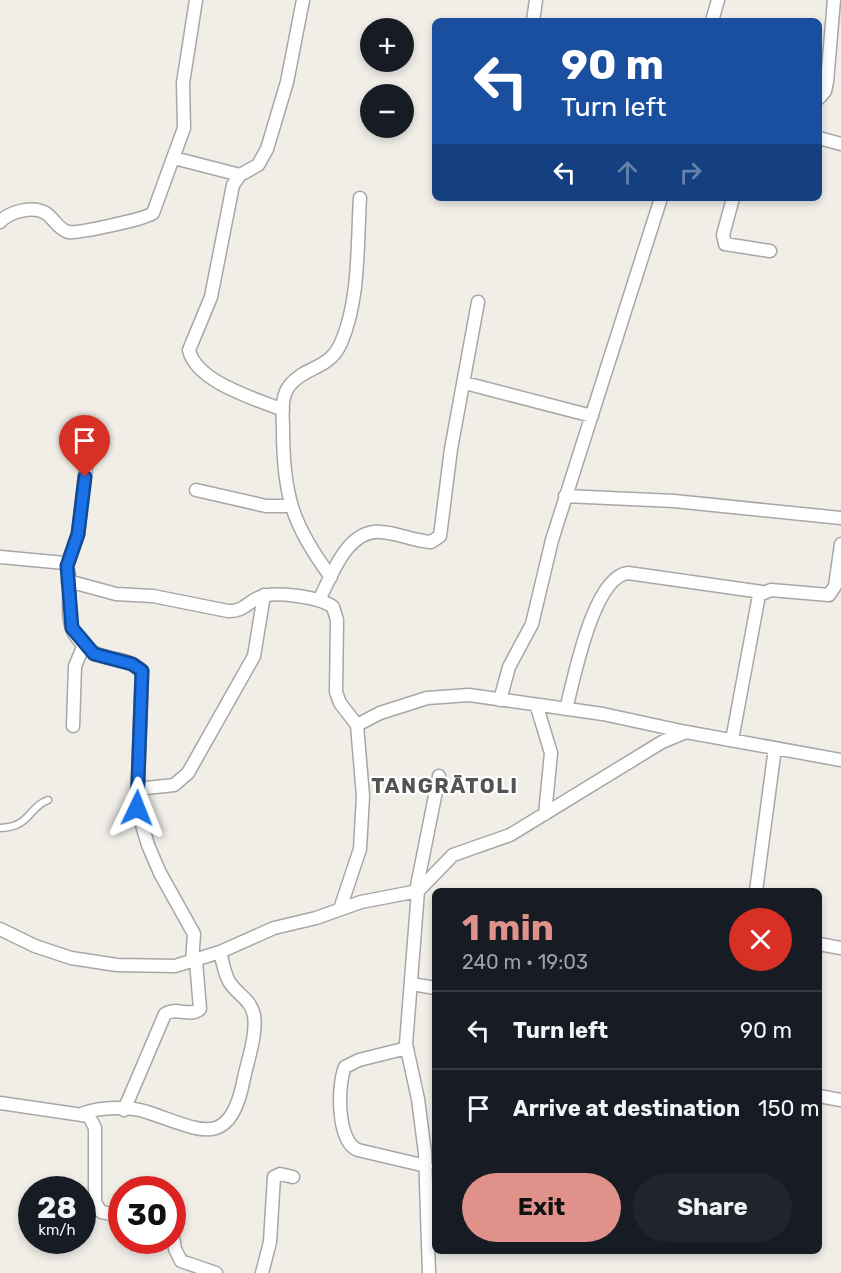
<!DOCTYPE html>
<meta charset="utf-8">
<style>
body{margin:0;font-family:Rubik,sans-serif;background:#20242c;color:#f1f3f6;height:100vh;display:flex;flex-direction:column;font-size:22px;white-space:nowrap}
*{box-sizing:border-box;margin:0}
p{font-size:20px;color:#9ea1a6}
.icon{flex:none;width:33px;height:33px;fill:none;stroke:currentColor;stroke-width:2;stroke-linecap:round;stroke-linejoin:round}
.map{position:relative;flex:1;overflow:hidden}
.details{position:absolute;left:432px;top:888px;width:390px;height:366px;display:flex;flex-direction:column;background:#171b24;border-radius:9px;box-shadow:0 3px 9px #0003}
.details>*{flex:none}
.guide{position:absolute;left:432px;top:18px;width:390px;height:183px;border-radius:9px;box-shadow:0 3px 9px #0003;background:#1a4fa0;color:#fff;overflow:hidden}
.fabs{position:absolute;left:360px;top:18px;display:grid;gap:12px}
.fabs a{display:grid;place-items:center;width:54px;height:54px;border-radius:50%;background:#171b24;box-shadow:0 3px 9px #0003;font-size:30px}
.speed{position:absolute;left:18px;top:1176px;display:flex;gap:12px;font-size:30px;font-weight:700;text-align:center}
.speed>*{display:grid;place-content:center;width:78px;height:78px;border-radius:50%;background:#171b24;box-shadow:0 3px 9px #0003;line-height:1}
.speed small{font-size:15px;font-weight:400}
.speed .limit{border:9px solid #d22;background:#fff;color:#111}
.pin{position:absolute;display:grid;place-items:center;width:51px;height:51px;color:#fff;margin:-62px -26px;border-radius:50% 50% 50% 0;rotate:-45deg;box-shadow:0 0 6px #0007}
.pin .icon{rotate:45deg}
.me{position:absolute;width:66px;margin:-33px;rotate:2deg;stroke-linejoin:round;filter:drop-shadow(0 0 4px #0008)}
.turn{display:flex;align-items:center;gap:21px;height:126px;padding:0 30px;font-size:27px}
.turn .icon{width:78px;height:78px;stroke-width:2.5}
.turn b{display:block;font-size:42px;line-height:51px}
.lanes{display:flex;align-items:center;height:57px;padding:0 30px;background:#0003;justify-content:center;gap:30px;direction:ltr}
.lanes .off{opacity:.35}
.round{display:grid;place-items:center;flex:none;width:63px;height:63px;border-radius:32px;background:#20242c}
.headline{display:flex;align-items:center;justify-content:space-between;height:102px;padding:0 30px}
h1{font-size:36px;font-weight:700;line-height:45px;color:#df918a}
.primary-button{display:flex;gap:12px;margin-top:auto;padding:12px 30px}
.primary-button a{flex:1;height:69px;border-radius:36px;background:#df918a;color:#111;font-size:24px;font-weight:700;line-height:69px;text-align:center}
.primary-button a+a{background:#20242c;color:#f1f3f6}
ul{padding:0;list-style:none}
li{display:flex;align-items:center;gap:18px;height:78px;padding:0 30px;border-top:2px solid #363941}
li div{flex:1}
li b{display:block;font-size:22px}
li em{font-style:normal}
.map>svg:first-child{display:block}
.lines{fill:none;stroke-linecap:round;stroke-linejoin:round}
.lane-casing{stroke:#a7a7a7;stroke-width:9}
.street-casing{stroke:#a7a7a7;stroke-width:15}
.lane{stroke:#fff;stroke-width:6}
.street{stroke:#fff;stroke-width:12}
.route-casing{stroke:#114b97;stroke-width:15}
.route{stroke:#1a73e8;stroke-width:10}
.labels{text-anchor:middle;stroke-width:4.5;stroke-linejoin:round;paint-order:stroke}
.district-label{font-size:21px;font-weight:bold;letter-spacing:1.5px;fill:#535353;stroke:#fff}
</style>
<div class="map">
<svg width="841" height="1273" viewBox="0 0 841 1273">
<rect width="100%" height="100%" fill="#f0eee7"/>
<g class="lines">
<g class="lane-casing">
<path id="lane" d="M0 828C31 827 28 807 48 800"/>
</g>
<g class="street-casing">
<path id="street" d="M533 21 536 0
M712 21 718 0
M819 98 825 91 827 82 834 0
M819 138 841 144
M174 158 240 175
M733 198 723 235 725 244 770 251
M0 222C10 211 34 205 47 214 55 220 58 229 68 232 76 234 146 219 153 213L184 128 183 83 196 0
M465 383 592 416
M283 410C256 399 196 382 189 350L211 297 233 185 240 175 258 165 267 149 287 82 303 0
M196 490 266 506H291
M565 496 674 501 841 518
M0 557 65 563C76 581 62 613 75 635 96 667 124 652 142 671L137 808 148 845 160 873 194 934 192 962
M67 566 78 534 87 458
M331 577C292 525 283 494 283 429 283 415 280 397 290 385 305 366 329 370 341 343 360 299 357 245 360 198
M68 581 116 594 153 596 228 611C242 612 247 603 258 598 272 590 320 597 333 607L337 620 336 692 340 703 357 725 363 796 360 849 340 909
M319 600C332 575 347 529 381 532 398 533 414 541 431 542L440 536 451 449 478 302
M500 700 509 667 532 624 552 540 661 198
M537 707 551 753 545 814
M566 709C574 679 593 577 628 573L762 592
M357 725 380 713 427 698 469 695 603 714 686 732
M73 726 75 666 84 645
M732 740 759 595 771 590 829 595 835 586 841 544
M137 789 174 785 188 773 254 656 264 595
M416 891 439 776
M418 891 453 855 510 835 662 742 686 732 841 760
M756 891 775 748
M0 929 35 946 71 958 117 965 175 966 220 952 274 928 316 918 361 902 418 891 406 1044 418 1099 425 1153 429 1273
M819 944 841 948
M412 984 435 988
M407 1048 359 1060 345 1067C337 1086 337 1142 358 1150L426 1166
M819 1096 841 1100
M0 1103 89 1116 95 1128V1202L101 1212 122 1216
M124 1110 165 1014C176 1006 190 1018 200 1009L196 961
M84 1113C101 1107 130 1106 147 1112 199 1129 230 1152 244 1078 248 1059 257 1035 254 1015 251 1000 238 995 230 983 224 974 223 962 220 952
M172 1231 175 1249 181 1261 216 1273
M262 1273 270 1242 274 1177 280 1174 293 1177"/>
</g>
<use href="#lane" class="lane"/>
<use href="#street" class="street"/>
</g>
<g class="lines">
<g class="route-casing">
<path id="route" d="M85 477 78 534 67 566 72 628 94 654 132 664 142 671 137 808"/>
</g>
<use href="#route" class="route"/>
</g>
<g class="labels">
<g class="district-label">
<text x="445" y="793">TANGRĀTOLI</text>
</g>
</g>
</svg>
<div class="fabs">
<a>+</a>
<a>−</a>
</div>
<div class="speed"><div>28<small>km/h</small></div><div class="limit">30</div></div>
<div class="pin" style="left:85px;top:477px;background:#d93025"><svg class="icon" aria-label="arrive" viewBox="0 0 24 24"><path d="M6 21V4h12l-3 4 3 4H6"/></svg></div>
<svg class="me" style="left:137px;top:808px" viewBox="-20 -20 40 40"><path d="M0-17L14 15 0 8-14 15z" fill="#1a73e8" stroke="#fff" stroke-width="4"/></svg>
<div class="guide">
<div class="turn"><svg class="icon" aria-label="left" viewBox="0 0 24 24"><path d="M17 20v-9H6M10 6l-5 5 5 5"/></svg><div><b>90 m</b>Turn left</div></div>
<div class="lanes"><svg class="icon" aria-label="left" viewBox="0 0 24 24"><path d="M17 20v-9H6M10 6l-5 5 5 5"/></svg><svg class="icon off" aria-label="ahead" viewBox="0 0 24 24"><path d="M12 20V5M6 11l6-6 6 6"/></svg><svg class="icon off" aria-label="right" viewBox="0 0 24 24"><path d="M7 20v-9h11M14 6l5 5-5 5"/></svg></div>
</div>
<section class="details">
<div class="headline"><div><h1>1 min</h1><p>240 m · 19:03</p></div><a class="round" style="background:#d93025;color:#fff"><svg class="icon" aria-label="close" viewBox="0 0 24 24"><path d="M6 6l12 12M18 6L6 18"/></svg></a></div>
<ul>
<li><svg class="icon" aria-label="left" viewBox="0 0 24 24"><path d="M17 20v-9H6M10 6l-5 5 5 5"/></svg><div><b>Turn left</b></div><em>90 m</em></li>
<li><svg class="icon" aria-label="arrive" viewBox="0 0 24 24"><path d="M6 21V4h12l-3 4 3 4H6"/></svg><div><b>Arrive at destination</b></div><em>150 m</em></li>
</ul>
<div class="primary-button"><a>Exit</a><a>Share</a></div>
</section>
</div>
